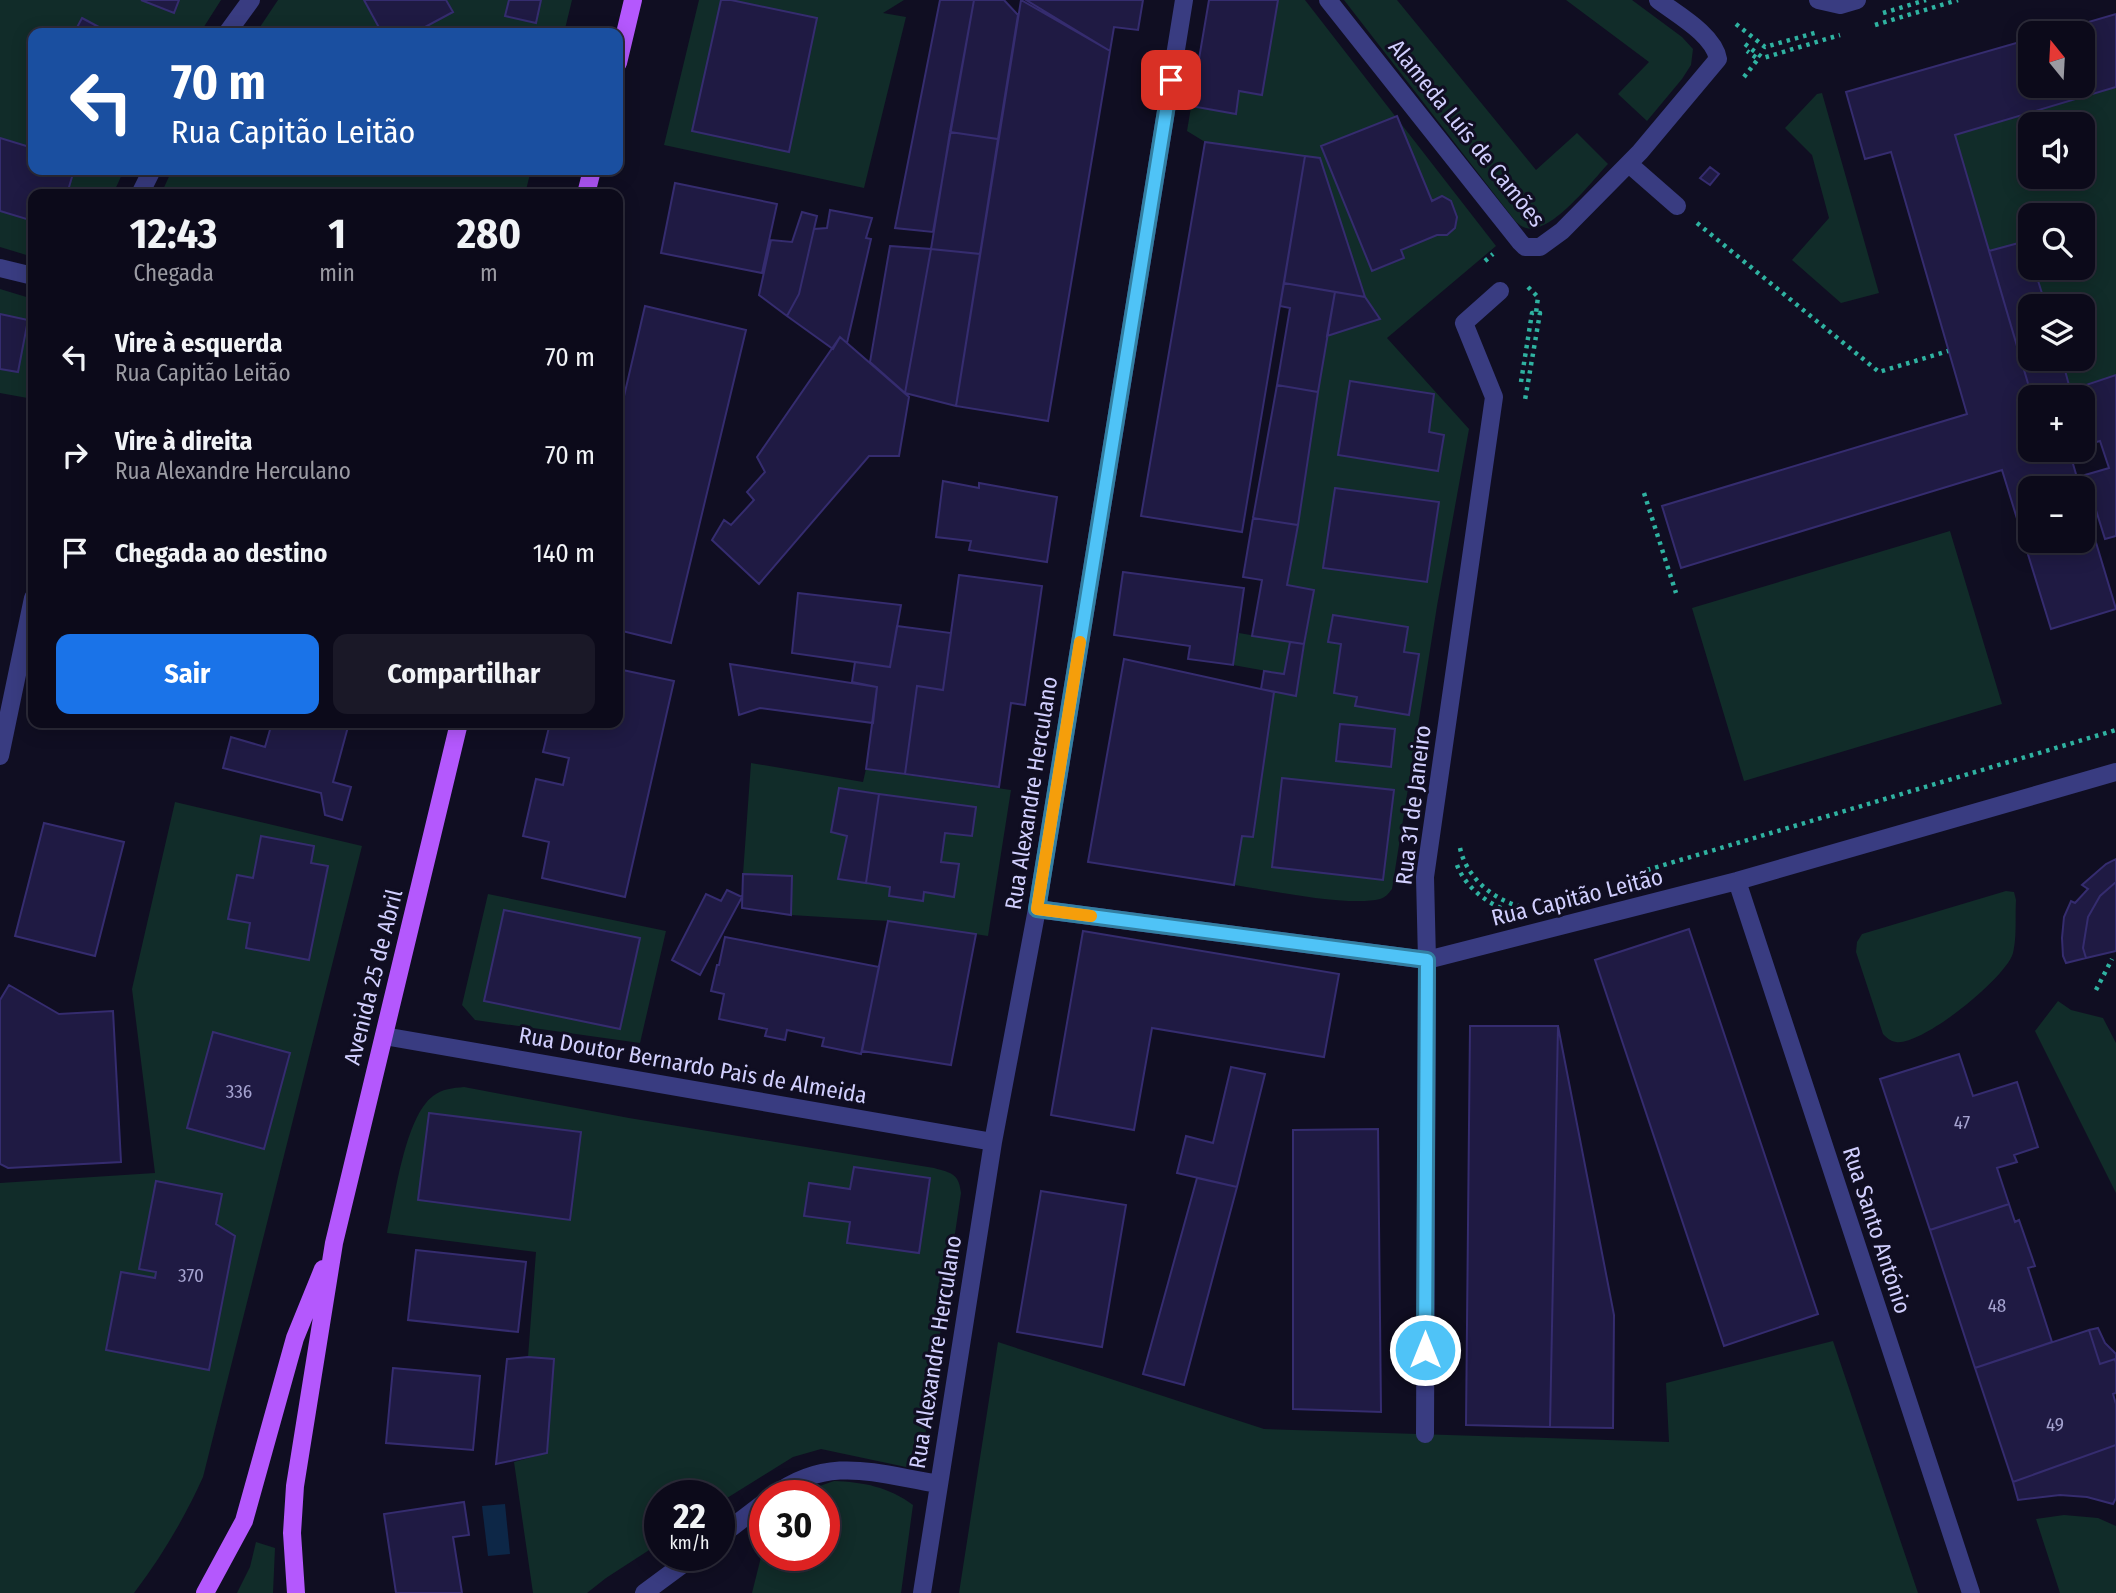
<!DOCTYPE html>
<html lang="pt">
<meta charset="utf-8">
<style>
body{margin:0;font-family:"Fira Sans Condensed",sans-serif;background:#1a1827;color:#f1f3f6;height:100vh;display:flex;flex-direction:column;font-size:26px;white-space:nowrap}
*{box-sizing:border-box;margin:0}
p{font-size:23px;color:#9a9aa2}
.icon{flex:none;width:38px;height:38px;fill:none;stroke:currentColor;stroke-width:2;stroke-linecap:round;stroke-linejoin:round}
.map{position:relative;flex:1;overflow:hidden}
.panel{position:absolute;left:28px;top:189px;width:595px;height:539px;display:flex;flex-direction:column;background:#0c0a1a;border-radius:14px;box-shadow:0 4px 18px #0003,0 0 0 2px #2c2b39}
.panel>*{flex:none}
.banner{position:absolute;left:28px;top:28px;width:595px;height:147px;border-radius:14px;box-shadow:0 4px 18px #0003,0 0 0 2px #2c2b39;background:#1a4fa0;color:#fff;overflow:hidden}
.needle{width:46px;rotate:342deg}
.buttons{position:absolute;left:2018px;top:21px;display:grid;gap:14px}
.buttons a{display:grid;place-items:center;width:77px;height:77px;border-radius:14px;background:#0c0a1a;box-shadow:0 4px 18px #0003,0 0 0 2px #2c2b39;font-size:35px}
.speed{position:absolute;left:644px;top:1480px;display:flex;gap:14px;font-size:35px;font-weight:700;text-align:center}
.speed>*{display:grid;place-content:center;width:91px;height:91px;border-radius:50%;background:#0c0a1a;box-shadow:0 4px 18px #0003,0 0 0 2px #2c2b39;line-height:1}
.speed small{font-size:18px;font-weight:400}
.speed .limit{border:10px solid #d22;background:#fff;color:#111}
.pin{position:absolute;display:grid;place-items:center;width:60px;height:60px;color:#fff;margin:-30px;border-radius:14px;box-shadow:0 4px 10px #0006}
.me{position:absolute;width:77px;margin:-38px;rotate:0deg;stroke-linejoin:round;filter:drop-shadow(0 0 5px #0008)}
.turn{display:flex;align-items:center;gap:24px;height:147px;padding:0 28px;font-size:32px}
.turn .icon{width:91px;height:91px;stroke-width:2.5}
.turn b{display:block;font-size:49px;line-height:60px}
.eta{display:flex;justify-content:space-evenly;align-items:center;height:119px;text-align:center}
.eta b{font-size:42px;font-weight:700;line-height:49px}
.action{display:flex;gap:14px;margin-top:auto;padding:14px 28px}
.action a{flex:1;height:80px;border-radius:14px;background:#1a73e8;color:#fff;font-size:28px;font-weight:700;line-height:80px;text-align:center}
.action a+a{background:#1a1827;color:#f1f3f6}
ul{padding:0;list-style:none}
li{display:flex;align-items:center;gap:21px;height:98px;padding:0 28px}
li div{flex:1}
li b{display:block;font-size:26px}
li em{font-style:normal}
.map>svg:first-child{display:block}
.green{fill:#112c29;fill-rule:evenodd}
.water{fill:#0d2747}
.building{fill:#1f1a43;stroke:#352c6f;stroke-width:2}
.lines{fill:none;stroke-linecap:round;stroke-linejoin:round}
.path{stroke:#2fb2a1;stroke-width:4.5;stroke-dasharray:3.5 5;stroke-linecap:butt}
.minor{stroke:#393c81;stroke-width:18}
.major{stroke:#b458fd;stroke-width:18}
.route-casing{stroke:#337fa1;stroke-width:18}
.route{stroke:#4fc3f7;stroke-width:12}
.slow{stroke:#f59e0b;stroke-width:12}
.labels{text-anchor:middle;stroke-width:6;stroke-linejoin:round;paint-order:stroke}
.number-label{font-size:19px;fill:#a4a2cf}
.street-label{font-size:23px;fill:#d1cffe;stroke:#100e22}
</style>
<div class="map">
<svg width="2116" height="1593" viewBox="0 0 2116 1593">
<rect width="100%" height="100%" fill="#100e22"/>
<path class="green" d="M0 0H221L200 33H33V170H124L113 194H33V257L0 247Z
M278 0H572L564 33H256Z
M699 0H904L883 13 906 17 864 188 664 145Z
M1209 0H1305L1496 246 1387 338 1469 429 1437 606 1392 889C1388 894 1386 897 1380 899 1349 907 1269 890 1234 885L1242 836H1253L1274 692 1296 695 1314 590 1287 585 1327 336 1380 318 1365 297 1320 158 1205 142 1187 131Z
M1344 0H1397L1536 170 1577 133 1608 164C1592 181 1551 235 1526 228 1522 227 1519 224 1516 222Z
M1566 0H1632L1682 37 1693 49 1691 65 1682 79 1647 121 1618 94 1649 62Z
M2116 87V375L2070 389 2062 359H2082V306H2046L2034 268H2082V215H2030V254L2026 241 1989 251 1955 135ZM2030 124H2082V177H2030Z
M1822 93 1879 293 1841 303 1792 260 1829 218 1812 155 1785 128 1817 94Z
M172 170H531L525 194H161Z
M0 289 33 299V399L0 393Z
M1950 531 2002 704 1744 781 1692 608Z
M1239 633 1290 642 1284 674 1233 665Z
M751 763 863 782 866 769 1011 790 988 936 888 921 791 915 792 876 743 874Z
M175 802 362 846 203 1477C184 1519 162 1556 134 1593H0V1183L155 1173 132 989Z
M2006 891 2014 892 2016 900C2015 916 2017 937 2013 953 2006 978 1922 1046 1896 1042 1890 1041 1887 1038 1883 1034L1856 952 1857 942 1862 934Z
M488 894 666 931 640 1043 475 1020 462 1005Z
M2058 1001 2071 1010 2103 1018 2116 1043V1193L2035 1031Z
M464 1087 629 1118 934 1168C952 1173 959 1174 961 1193L920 1470 821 1449 793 1457 719 1503V1496H660V1543L606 1578 587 1593H533L514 1462 547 1453 554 1359 528 1357 536 1252 387 1233C395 1197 405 1117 433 1096 442 1089 453 1088 464 1087Z
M1833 1341 1918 1593H959L998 1342 1264 1429 1669 1442 1666 1383Z
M834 1481C863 1482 889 1487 913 1505L901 1593H752L765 1541V1556H824V1496H800L814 1488Z
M2064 1515 2098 1518 2116 1526V1593H2060L2036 1519Z
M256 1542 275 1548 273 1593H237L250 1567Z"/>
<path class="water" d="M505 1504 510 1554 488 1556 482 1506Z"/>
<path class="building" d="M141 0H179L174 13Z
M364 0H446L453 12 414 33H382Z
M509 0H541L536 23 505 16Z
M721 0H731L817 18 789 152 692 131Z
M940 0H974L933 232 895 228Z
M974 0H1004L1018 15 998 139 950 132Z
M1021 0 1110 51 1048 421 956 406Z
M1026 0H1143L1138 30 1114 27 1110 51Z
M1209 0H1278L1262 95 1239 91 1236 114 1191 106Z
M2116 14V87L1955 135 2032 397H2030V450H2069L2080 488H2030V541H2082V496L2116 609 2051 629 2002 470 1681 568 1662 506 1967 414 1891 152 1865 159 1846 92 2030 39V86H2082V33H2051Z
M82 18 110 33H74Z
M1397 116 1432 201 1442 196 1451 201 1457 217 1455 228 1447 235H1437L1401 250 1404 258 1372 271 1321 146Z
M950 132 998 139 980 254 931 249Z
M0 138 33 148V170H74L67 194H33V221L0 211Z
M1205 142 1305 156 1242 532 1141 516Z
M1305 156 1320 158 1365 297 1284 283Z
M1710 167 1719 174 1710 185 1700 178Z
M675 183 777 204 762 273 661 253Z
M830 210 872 218 866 238 871 239 847 343 840 337 833 349 787 316 799 294 814 229 827 228Z
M802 212 817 216 799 294 787 316 759 295 771 240 792 242Z
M2026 241 2030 254V268H2034L2046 306H2030V359H2062L2070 389 2048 397H2032L1989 251Z
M890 246 931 249 905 393 870 362Z
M931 249 980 254 956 406 905 393Z
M1284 283 1335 292 1318 392 1277 385 1290 308 1280 306Z
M1335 292 1365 297 1380 319 1327 336Z
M645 306 746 330 671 643 618 630V422Z
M0 314 28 320 18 372 0 369Z
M840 337 909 397 899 456H869L759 584 712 540 724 520 731 525 754 500 747 492 765 472 757 457Z
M2116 375V536L2105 539 2085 475 2109 468 2100 441 2082 446V397L2053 396Z
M1350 381 1434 394 1429 432 1444 435 1438 471 1338 455Z
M1277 385 1318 392 1298 525 1253 518Z
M943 481 979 488V483L1057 497 1047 562 969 550 971 541 936 537Z
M1335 488 1439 502 1427 582 1323 568Z
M1253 518 1298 525 1287 585 1314 590 1304 644 1252 636 1262 580 1243 577Z
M1123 572 1244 588 1233 665 1188 659 1190 646 1114 635Z
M959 575 1042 586 1025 705 1011 703 999 787 905 774 917 686 943 690Z
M798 593 901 605 890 667 792 653Z
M1333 615 1408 627 1404 652 1419 654 1409 715 1355 706 1357 697 1334 693 1341 644 1328 642Z
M897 626 951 633 943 690 917 686 905 774 866 769 877 687 852 682 855 662 890 667Z
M1290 642 1304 644 1296 696 1261 689 1264 671 1284 674Z
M1124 659 1274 692 1253 837 1242 836 1234 885 1088 862Z
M730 664 877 687 873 723 760 708 739 715Z
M618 669 674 681 625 897 542 878 549 842 523 836 536 779 563 785 569 758 543 752 550 723H618Z
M272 723H349L333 782 351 787 342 820 325 815 321 793 223 768 231 737 265 747Z
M1340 724 1395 729 1391 767 1336 761Z
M1282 778 1394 790 1383 880 1272 867Z
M839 788 879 794 866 883 838 879 847 836 831 832Z
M879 794 976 807 972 836 945 833 941 862 959 864 954 897 924 892 923 901 889 896 890 887 866 883Z
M44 823 124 842 95 956 15 936Z
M261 836 314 846 311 863 328 866 309 960 246 948 250 923 228 919 237 875 253 878Z
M2116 859V882L2100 896 2088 917 2083 948 2086 958 2066 963 2063 956 2062 938 2064 917 2071 901 2075 903 2088 889 2082 885 2106 864Z
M743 874 792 876 791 915 742 908Z
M2116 882V951L2086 958 2083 948 2088 917 2100 896Z
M727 890 742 897 700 975 672 960 706 894 721 901Z
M504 910 640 938 620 1029 484 1001Z
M888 921 976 934 951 1065 862 1051Z
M1689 929 1818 1314 1724 1346 1595 960Z
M1083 931 1339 974 1324 1057 1152 1028 1134 1130 1051 1115Z
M725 937 879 967 861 1054 822 1046 824 1038 787 1030 785 1040 765 1036 767 1029 719 1019 724 994 711 991 717 965H719Z
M9 985 59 1014 113 1011 121 1162 8 1168 0 1164V1000Z
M1470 1026H1558L1550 1427 1466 1425Z
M1558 1026 1614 1315 1613 1428 1550 1427Z
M213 1032 290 1053 264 1149 187 1128Z
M1959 1054 1973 1096 2017 1082 2038 1147 2014 1155 2017 1162 1997 1168 2009 1204 1930 1230 1880 1079Z
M1231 1067 1265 1074 1237 1187 1177 1173 1186 1136 1213 1143Z
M429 1113 581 1132 570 1220 418 1200Z
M1378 1129 1381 1412 1293 1409V1130Z
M854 1167 930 1178 919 1253 847 1243 850 1222 804 1216 809 1183 850 1189Z
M1197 1178 1237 1187 1184 1385 1143 1374Z
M156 1181 222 1194 216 1224 235 1236 209 1370 106 1350 121 1272 155 1278 156 1272 139 1269Z
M1041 1191 1126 1205 1102 1347 1017 1332Z
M2009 1204 2015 1222 2019 1220 2035 1266 2028 1268 2052 1342 1975 1368 1930 1230Z
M416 1250 526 1262 518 1332 408 1320Z
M2098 1328 2105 1343 2116 1354V1363L2115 1359 2100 1364 2089 1330Z
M2089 1330 2100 1364 2115 1359 2116 1363V1393L2113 1394 2116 1404V1445L2013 1482 1975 1368Z
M528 1357 554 1359 547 1453 496 1464 507 1359Z
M393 1368 480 1376 473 1450 386 1443Z
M2116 1445V1498L2113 1504 2087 1497 2060 1495 2018 1500 2013 1482Z
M464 1502 469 1535 453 1537 462 1593H396L384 1514Z"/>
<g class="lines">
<path class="path" d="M1883 13 1926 0
M1736 24 1765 47 1818 32
M1875 25 1958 0
M1745 44 1763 58 1840 35
M1744 77 1758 59 1747 51
M1697 223 1879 372 1948 351
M1485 261 1493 254
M1528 287 1538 297 1536 313
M1521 382 1532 313H1540L1525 400
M1644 493 1676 593
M1460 848C1466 876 1491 898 1518 906
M1457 865C1465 886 1484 901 1505 910
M1647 870 2116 730
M2096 990 2112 959"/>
<path class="minor" d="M1328 0 1520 242 1525 247H1540L1562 231 1640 152 1718 59C1714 35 1678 15 1658 0
M1818 0 1840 5 1857 0
M227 33 251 0
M1629 164 1677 206
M140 194 152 170
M0 268 33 276
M0 756 33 598
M1737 881 1971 1593
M1037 909 1427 960 1737 881 2116 772
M384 1036 993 1142
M1425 1434 1427 960 1425 877 1494 397 1464 323 1500 291
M773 1496C829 1454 876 1474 939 1484
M719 1537 765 1502
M644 1593 694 1556
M922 1593 993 1142 1037 909 1184 0"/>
<path class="major" d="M618 63 633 0
M586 194 592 170
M205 1593 244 1521 295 1338 323 1269
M296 1593 292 1533 295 1486 334 1243 459 723"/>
</g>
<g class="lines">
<g class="route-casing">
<path id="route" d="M1171 80 1037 909 1427 960 1425 1350"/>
</g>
<use href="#route" class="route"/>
<path class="slow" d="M1080 642 1037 909 1091 916"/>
</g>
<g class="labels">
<g class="number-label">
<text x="239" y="1098">336</text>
<text x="1962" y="1129">47</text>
<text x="191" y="1282">370</text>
<text x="1997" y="1312">48</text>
<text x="2055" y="1431">49</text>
</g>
<g class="street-label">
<text transform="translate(1467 133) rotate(51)" y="8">Alameda Luís de Camões</text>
<text transform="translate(1031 793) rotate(-81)" y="8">Rua Alexandre Herculano</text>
<text transform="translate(1413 805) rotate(-83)" y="8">Rua 31 de Janeiro</text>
<text transform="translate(1577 897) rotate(-14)" y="8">Rua Capitão Leitão</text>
<text transform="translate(373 977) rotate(-76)" y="8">Avenida 25 de Abril</text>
<text transform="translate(693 1065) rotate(10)" y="8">Rua Doutor Bernardo Pais de Almeida</text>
<text transform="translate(1877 1230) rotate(72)" y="8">Rua Santo António</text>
<text transform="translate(935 1352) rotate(-81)" y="8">Rua Alexandre Herculano</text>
</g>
</g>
</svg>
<div class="buttons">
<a><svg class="needle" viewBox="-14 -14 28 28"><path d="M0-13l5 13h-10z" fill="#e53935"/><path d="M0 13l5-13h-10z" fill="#9a9aa2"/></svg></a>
<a><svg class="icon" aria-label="sound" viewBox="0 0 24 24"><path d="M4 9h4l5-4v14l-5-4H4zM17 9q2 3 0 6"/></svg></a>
<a><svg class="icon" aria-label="search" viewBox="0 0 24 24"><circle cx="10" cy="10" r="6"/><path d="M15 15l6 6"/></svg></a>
<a><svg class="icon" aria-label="layers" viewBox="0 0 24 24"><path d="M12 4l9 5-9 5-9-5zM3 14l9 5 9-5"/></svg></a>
<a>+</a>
<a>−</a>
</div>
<div class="speed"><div>22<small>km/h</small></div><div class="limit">30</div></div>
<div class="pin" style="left:1171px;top:80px;background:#d93025"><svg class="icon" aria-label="arrive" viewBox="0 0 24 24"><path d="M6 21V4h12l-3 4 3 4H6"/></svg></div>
<svg class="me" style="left:1425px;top:1350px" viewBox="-20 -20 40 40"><circle r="17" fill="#4fc3f7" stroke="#fff" stroke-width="3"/><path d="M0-11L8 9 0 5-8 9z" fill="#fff"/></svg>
<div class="banner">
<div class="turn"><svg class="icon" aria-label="left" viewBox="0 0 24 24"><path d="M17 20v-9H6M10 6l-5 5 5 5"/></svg><div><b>70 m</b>Rua Capitão Leitão</div></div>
</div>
<section class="panel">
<div class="eta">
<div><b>12:43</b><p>Chegada</p></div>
<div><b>1</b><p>min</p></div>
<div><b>280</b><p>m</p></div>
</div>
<ul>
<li><svg class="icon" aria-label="left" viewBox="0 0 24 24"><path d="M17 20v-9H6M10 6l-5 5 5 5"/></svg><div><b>Vire à esquerda</b><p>Rua Capitão Leitão</p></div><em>70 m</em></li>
<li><svg class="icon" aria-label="right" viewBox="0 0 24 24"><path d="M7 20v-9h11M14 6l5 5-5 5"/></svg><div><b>Vire à direita</b><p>Rua Alexandre Herculano</p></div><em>70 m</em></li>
<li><svg class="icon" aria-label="arrive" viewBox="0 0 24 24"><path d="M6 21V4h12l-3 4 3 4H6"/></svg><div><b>Chegada ao destino</b></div><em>140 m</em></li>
</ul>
<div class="action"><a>Sair</a><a>Compartilhar</a></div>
</section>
</div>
